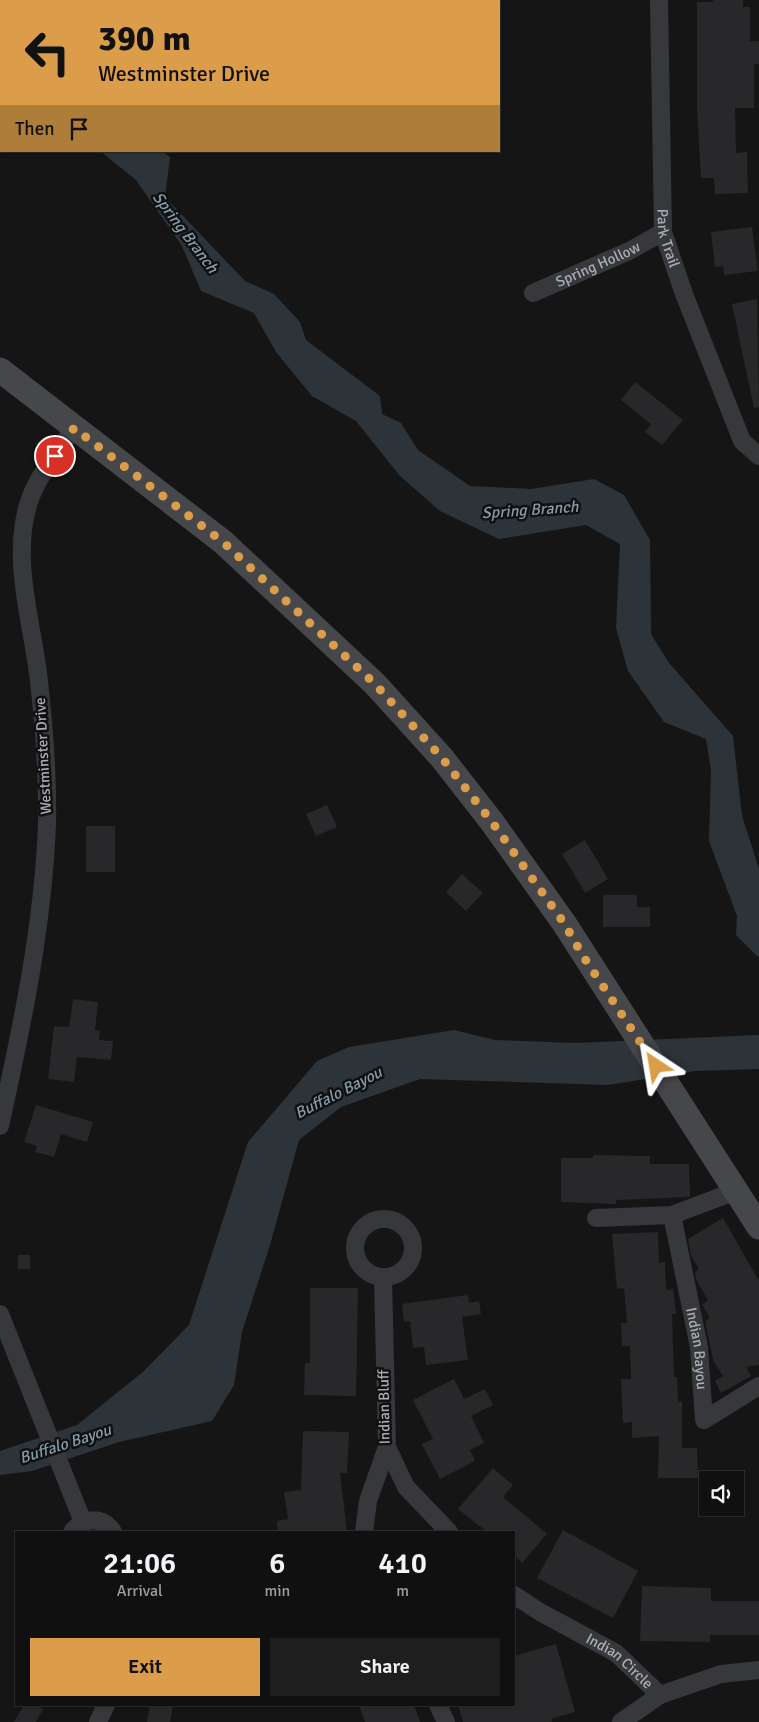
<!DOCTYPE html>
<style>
body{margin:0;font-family:Signika,sans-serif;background:#1e1e1e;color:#f1f3f6;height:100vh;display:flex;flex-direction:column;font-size:19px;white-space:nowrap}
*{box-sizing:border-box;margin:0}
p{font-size:16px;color:#9c9d9f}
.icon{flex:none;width:28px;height:28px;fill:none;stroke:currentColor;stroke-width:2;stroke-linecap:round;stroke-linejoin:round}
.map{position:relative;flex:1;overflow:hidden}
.side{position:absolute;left:15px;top:1531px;width:500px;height:175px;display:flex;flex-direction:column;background:#101010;border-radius:0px;box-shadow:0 1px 4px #0004,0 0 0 1px #303030}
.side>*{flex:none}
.top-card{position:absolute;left:0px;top:0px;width:500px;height:152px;box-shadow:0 1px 4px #0004,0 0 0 1px #303030;background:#db9d49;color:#111;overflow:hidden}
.tools{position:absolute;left:699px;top:1471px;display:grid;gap:10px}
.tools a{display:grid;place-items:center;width:45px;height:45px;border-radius:0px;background:#101010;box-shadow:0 1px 4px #0004,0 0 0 1px #303030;font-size:25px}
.pin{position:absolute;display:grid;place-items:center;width:42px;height:42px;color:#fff;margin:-21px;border:2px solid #fff;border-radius:50%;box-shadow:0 1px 5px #0007}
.me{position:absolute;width:55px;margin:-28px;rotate:327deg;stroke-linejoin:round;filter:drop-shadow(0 0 4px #0008)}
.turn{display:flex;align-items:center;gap:18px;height:105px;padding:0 15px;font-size:22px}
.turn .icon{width:65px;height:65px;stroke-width:2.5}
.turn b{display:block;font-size:35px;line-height:42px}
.then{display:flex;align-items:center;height:48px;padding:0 15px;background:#0003;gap:10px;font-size:19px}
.eta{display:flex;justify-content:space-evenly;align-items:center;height:85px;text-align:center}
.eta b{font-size:30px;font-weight:600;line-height:35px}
.primary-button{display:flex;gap:10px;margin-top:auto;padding:10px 15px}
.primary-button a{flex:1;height:58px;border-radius:0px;background:#db9d49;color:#111;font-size:20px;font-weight:600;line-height:58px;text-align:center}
.primary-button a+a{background:#1e1e1e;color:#f1f3f6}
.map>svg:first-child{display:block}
.water{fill:#2d3439}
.building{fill:#28282a}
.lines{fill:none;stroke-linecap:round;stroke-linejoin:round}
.street{stroke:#37383b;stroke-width:18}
.secondary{stroke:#45474b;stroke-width:25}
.route{stroke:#db9d49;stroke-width:9;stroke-dasharray:0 16.2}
.labels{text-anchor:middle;stroke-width:5;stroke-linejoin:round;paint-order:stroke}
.street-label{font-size:15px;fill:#a9adb5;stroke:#101011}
.water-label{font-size:16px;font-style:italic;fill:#849dac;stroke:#101011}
</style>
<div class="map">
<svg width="759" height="1722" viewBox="0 0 759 1722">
<rect width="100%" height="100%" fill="#151516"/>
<path class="water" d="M100 151H162L170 157 165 197 245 281 274 294 300 322 306 340 380 396 382 414 401 423 418 450 470 486 531 489 594 479 624 495 650 540 651 634 669 663 733 736 742 816 759 869V958L736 935 737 916 709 841 711 770 706 739 664 722 628 671 616 628 620 544 586 525 499 539 440 511 400 476 356 421 312 396 276 352 254 313 201 291 182 246 136 180Z
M454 1030 495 1040 576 1043 759 1035V1069L695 1071 608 1085 420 1079 341 1107 299 1140 270 1245 242 1332 234 1385 212 1421 119 1442 32 1471 0 1475V1451L77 1425 144 1371 189 1325 248 1142 317 1061 349 1047Z"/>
<path class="building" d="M713 0H743V7H750V41H759V64H754V108H735L736 153 747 152 748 193 715 194 714 178H701L697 108V2H713Z
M752 227 758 271 724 275 723 266 715 267 711 232Z
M757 299 759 407 754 408 732 304Z
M635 382 683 420 662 445 645 432 651 424 621 400Z
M327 805 337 827 316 836 306 814Z
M86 826H115V872H86Z
M585 840 608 879 585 893 562 854Z
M462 874 483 893 466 911 446 892Z
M603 895H637V907H650V927H603Z
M73 999 98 1002 95 1030 100 1031 99 1040 113 1041 111 1060 77 1057 74 1082 48 1079 54 1026 69 1027Z
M36 1105 93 1122 87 1142 61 1134 54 1157 35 1152 37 1146 24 1142Z
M593 1155 650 1156V1164H689L690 1197 616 1200V1204L561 1202V1158H593Z
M723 1218 759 1281V1365L746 1367 751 1376 721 1393 715 1381 723 1376 713 1360 705 1321 710 1318 702 1305 708 1300 696 1279 695 1272 699 1269 691 1256 688 1239Z
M658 1232 659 1263 665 1262 666 1290 673 1289 676 1314H672L674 1377H677L678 1402 682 1401V1448H697L698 1478H658L659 1436 632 1438V1422L623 1423 621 1379H631L630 1346H622L621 1323H627L624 1288 617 1289 612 1234Z
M18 1255H30V1269H18Z
M310 1288H358L356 1396 304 1395 305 1363H310Z
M468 1295 469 1303 479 1301 481 1314 462 1317 468 1360 426 1365 424 1347 413 1348 410 1321 404 1322 402 1304Z
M454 1379 464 1399 485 1389 493 1405 471 1416 484 1443 470 1450 475 1461 440 1479 422 1444 433 1439 413 1400Z
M303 1431 349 1432 347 1473H340L347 1532H278L277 1521 288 1519 284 1492 301 1490Z
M493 1468 513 1485 503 1497 547 1534 522 1563 514 1555V1532H487L458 1509Z
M563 1530 638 1571 613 1618 537 1578Z
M642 1586 711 1588V1601H759V1635H710V1642L640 1641Z
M556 1644 575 1712 551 1719 552 1722H463L458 1705H514V1656Z
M24 1705H35L43 1709 36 1722H14Z
M150 1705H173L170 1722H147Z
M359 1705H414L420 1722H365Z"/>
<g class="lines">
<g class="street">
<path d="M144 0 145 1"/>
<path d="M308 0 309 1"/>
<path id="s1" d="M659 0 663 232 684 294 742 441 759 456"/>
<path id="s2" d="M533 293 629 251 663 232"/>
<path d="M0 1126C22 1026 43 927 47 824 48 774 44 723 38 673 31 619 12 559 28 505 36 477 58 452 74 428"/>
<path id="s3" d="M672 1215 699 1347 704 1420 759 1386"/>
<path d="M596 1218 672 1215 736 1191"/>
<circle cx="384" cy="1248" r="29"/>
<path d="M0 1314 83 1522"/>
<path d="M387 1447 406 1487 449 1532"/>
<path d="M72 1532C83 1517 103 1516 113 1532"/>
<path d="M364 1532 368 1501 387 1447 383 1278"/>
<path id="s4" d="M514 1595 540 1612 616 1653 660 1695"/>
<path d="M438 1705 446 1722"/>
<path d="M98 1722 106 1705"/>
<path d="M621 1722 660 1695 721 1674 759 1670"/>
</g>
<path class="secondary" d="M0 370 223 542 375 684 442 758 492 822 564 923 759 1227"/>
</g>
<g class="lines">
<path class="route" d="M55 456 74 428 223 542 375 684 442 758 492 822 564 923 583 956 656 1066"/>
</g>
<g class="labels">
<g class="street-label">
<text dy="5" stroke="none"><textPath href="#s1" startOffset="239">Park Trail</textPath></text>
<text dy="5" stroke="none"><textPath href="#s2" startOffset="71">Spring Hollow</textPath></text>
<text transform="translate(43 756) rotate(-93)" y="5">Westminster Drive</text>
<text dy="5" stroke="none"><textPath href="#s3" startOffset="136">Indian Bayou</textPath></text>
<text transform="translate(384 1407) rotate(-91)" y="5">Indian Bluff</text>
<text dy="5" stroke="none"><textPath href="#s4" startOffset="125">Indian Circle</textPath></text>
</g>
<g class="water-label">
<text transform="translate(186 232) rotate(53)" y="6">Spring Branch</text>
<text transform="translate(530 509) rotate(-4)" y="6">Spring Branch</text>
<text transform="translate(338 1092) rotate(-27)" y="6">Buffalo Bayou</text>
<text transform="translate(65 1443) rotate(-18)" y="6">Buffalo Bayou</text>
</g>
</g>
</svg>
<div class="tools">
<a><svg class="icon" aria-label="sound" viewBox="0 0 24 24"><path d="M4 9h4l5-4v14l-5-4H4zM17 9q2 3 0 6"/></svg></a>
</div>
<div class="pin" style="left:55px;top:456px;background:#d93025"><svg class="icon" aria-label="arrive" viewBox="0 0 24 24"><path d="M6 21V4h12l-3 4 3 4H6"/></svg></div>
<svg class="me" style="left:656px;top:1066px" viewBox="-20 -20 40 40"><path d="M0-17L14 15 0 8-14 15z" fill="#db9d49" stroke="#fff" stroke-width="4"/></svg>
<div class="top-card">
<div class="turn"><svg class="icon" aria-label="left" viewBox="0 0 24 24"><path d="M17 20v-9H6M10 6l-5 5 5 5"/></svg><div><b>390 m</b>Westminster Drive</div></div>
<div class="then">Then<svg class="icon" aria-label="arrive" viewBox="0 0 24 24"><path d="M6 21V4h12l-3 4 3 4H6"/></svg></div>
</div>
<section class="side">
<div class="eta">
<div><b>21:06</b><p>Arrival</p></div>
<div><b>6</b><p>min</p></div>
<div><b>410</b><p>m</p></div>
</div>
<div class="primary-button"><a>Exit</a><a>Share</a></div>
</section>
</div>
